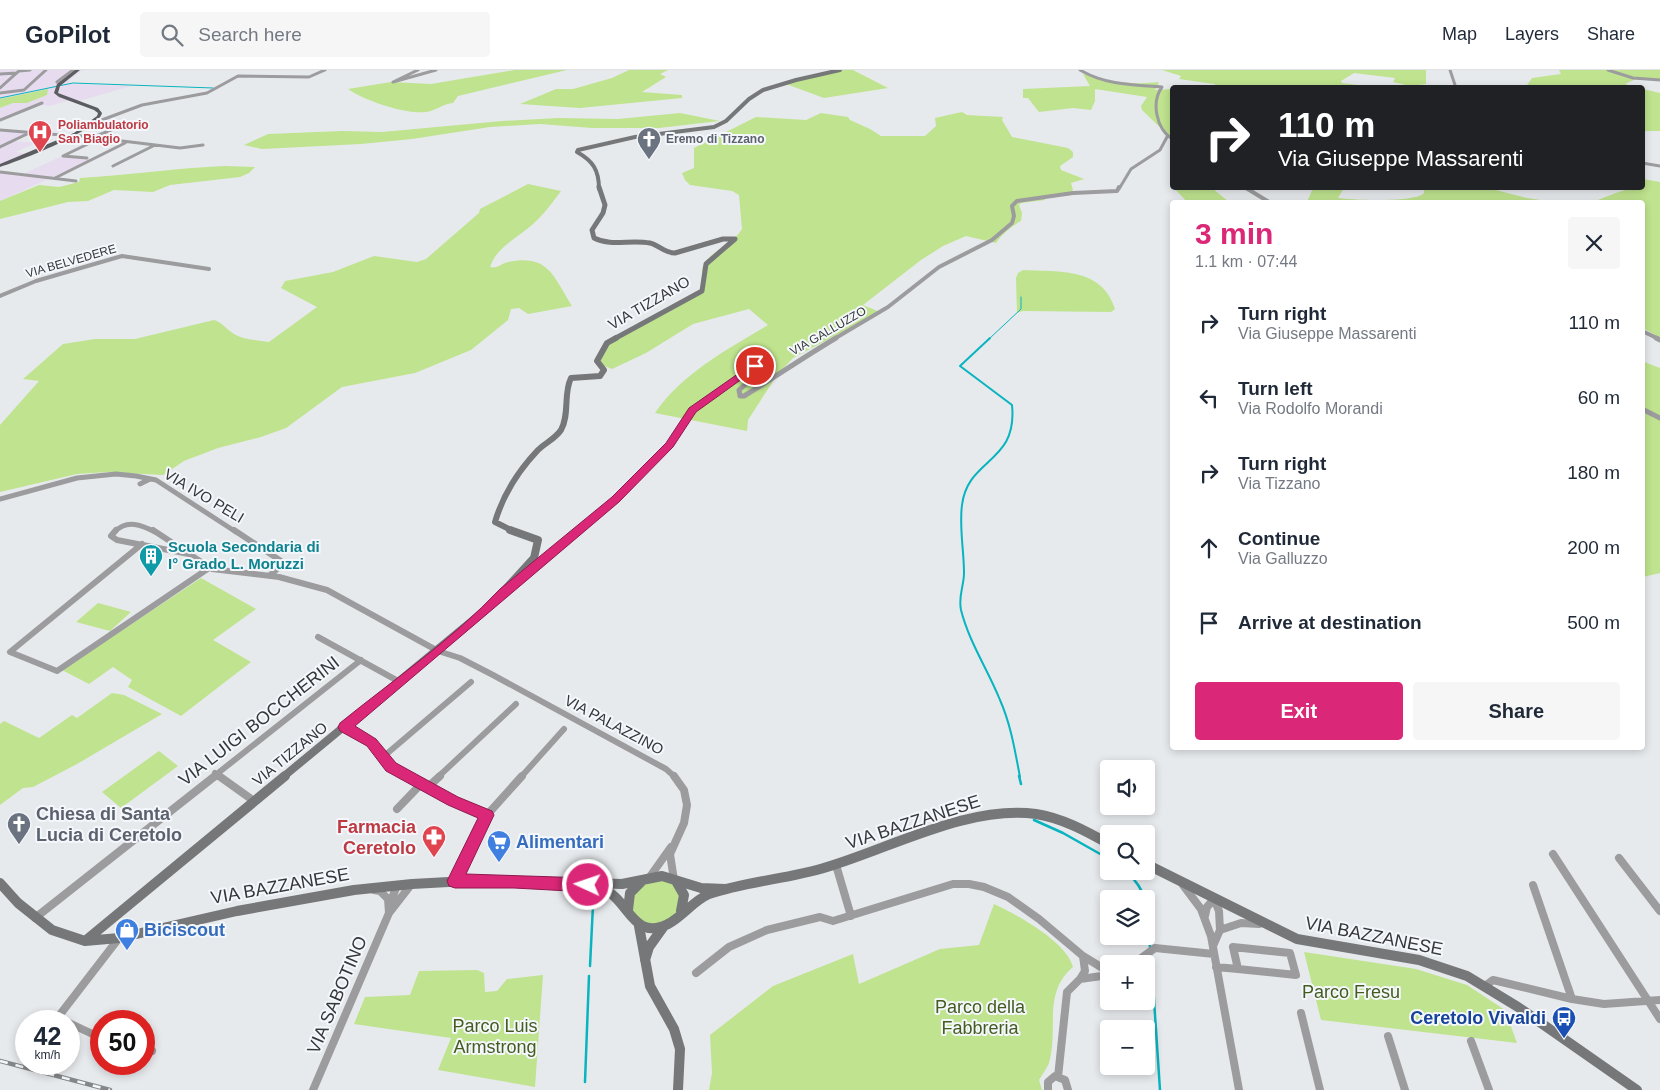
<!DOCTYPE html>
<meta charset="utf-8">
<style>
body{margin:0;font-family:Arial,sans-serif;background:#f6f6f7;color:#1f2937;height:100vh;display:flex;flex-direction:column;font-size:19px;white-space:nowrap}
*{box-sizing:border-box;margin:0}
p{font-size:16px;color:#747a83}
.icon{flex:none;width:28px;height:28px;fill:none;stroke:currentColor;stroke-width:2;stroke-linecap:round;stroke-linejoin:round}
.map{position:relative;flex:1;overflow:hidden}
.sheet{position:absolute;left:1170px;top:130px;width:475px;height:550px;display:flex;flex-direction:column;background:#fff;border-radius:5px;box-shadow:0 2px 8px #0003}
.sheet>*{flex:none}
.banner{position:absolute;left:1170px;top:15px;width:475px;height:105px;border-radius:5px;box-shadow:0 2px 8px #0003;background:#202124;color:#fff;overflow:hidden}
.fabs{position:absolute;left:1100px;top:690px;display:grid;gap:10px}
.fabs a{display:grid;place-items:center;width:55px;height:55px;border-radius:5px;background:#fff;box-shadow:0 2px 8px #0003;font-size:25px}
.speed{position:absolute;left:15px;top:940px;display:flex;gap:10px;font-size:25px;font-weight:700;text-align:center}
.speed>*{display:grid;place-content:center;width:65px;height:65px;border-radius:50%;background:#fff;box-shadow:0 2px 8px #0003;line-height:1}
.speed small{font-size:12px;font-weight:400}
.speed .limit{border:8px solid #d22;background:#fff;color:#111}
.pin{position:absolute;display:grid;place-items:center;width:42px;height:42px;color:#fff;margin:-21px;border:2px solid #fff;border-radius:50%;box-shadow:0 1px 5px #0007}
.me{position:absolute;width:55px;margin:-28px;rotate:273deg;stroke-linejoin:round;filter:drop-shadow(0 0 4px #0008)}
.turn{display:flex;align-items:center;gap:18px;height:105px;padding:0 25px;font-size:22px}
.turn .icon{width:65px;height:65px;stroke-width:2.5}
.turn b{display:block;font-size:35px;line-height:42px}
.round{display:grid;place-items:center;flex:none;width:52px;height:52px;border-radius:5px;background:#f6f6f7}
.head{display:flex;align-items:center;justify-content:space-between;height:85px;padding:0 25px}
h1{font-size:30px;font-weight:700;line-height:38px;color:#db2777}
.action{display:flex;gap:10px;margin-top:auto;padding:10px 25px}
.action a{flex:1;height:58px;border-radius:5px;background:#db2777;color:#fff;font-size:20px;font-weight:700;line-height:58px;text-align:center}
.action a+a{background:#f6f6f7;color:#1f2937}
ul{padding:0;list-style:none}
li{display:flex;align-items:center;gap:15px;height:75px;padding:0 25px}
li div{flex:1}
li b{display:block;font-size:19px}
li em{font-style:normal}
header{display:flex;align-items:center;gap:30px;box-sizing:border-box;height:70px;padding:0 25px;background:#fff;border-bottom:1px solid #e0e1e3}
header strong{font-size:24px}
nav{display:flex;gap:28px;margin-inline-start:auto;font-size:18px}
.search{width:350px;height:45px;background:#f6f6f7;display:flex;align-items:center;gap:12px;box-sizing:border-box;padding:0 18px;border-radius:5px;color:#747a83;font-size:19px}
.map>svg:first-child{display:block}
.industrial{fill:#e7dbef}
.green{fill:#bfe38e}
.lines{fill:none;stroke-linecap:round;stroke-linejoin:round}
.stream-far2{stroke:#08b4bf;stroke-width:1}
.stream-far1{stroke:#08b4bf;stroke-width:2}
.stream{stroke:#08b4bf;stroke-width:2.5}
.street-far4{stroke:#9c9c9e;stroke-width:3}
.street-far3{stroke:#9c9c9e;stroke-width:4}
.street-far2{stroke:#9c9c9e;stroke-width:5}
.street-far1{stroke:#9c9c9e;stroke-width:6}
.street{stroke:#9c9c9e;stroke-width:8}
.secondary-far4{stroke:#767779;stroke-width:4}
.secondary-far3{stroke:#767779;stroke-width:5}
.secondary-far2{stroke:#767779;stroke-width:6}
.secondary-far1{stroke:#767779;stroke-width:8}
.secondary{stroke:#767779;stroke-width:10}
.primary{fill:#5c5d60;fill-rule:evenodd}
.rail-casing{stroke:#848688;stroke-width:4.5}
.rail{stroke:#f4f7fb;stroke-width:2.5;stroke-dasharray:8;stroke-linecap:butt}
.route{fill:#db2777;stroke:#8e194d}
.labels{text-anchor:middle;stroke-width:4;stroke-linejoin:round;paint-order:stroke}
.far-health-label{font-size:12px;font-weight:bold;fill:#be3a42;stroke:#f4f7fb;text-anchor:start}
.far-worship-label{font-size:12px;font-weight:bold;fill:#5b616d;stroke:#f4f7fb;text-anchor:start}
.far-street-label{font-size:12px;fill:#363739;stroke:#f4f7fb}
.street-label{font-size:15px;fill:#363739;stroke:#f4f7fb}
.culture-label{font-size:15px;font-weight:bold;fill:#0d838f;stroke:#f4f7fb;text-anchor:start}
.near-street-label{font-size:18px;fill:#363739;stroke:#f4f7fb}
.near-worship-label{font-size:18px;font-weight:bold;fill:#5b616d;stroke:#f4f7fb;text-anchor:start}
.near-health-label{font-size:18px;font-weight:bold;fill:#be3a42;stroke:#f4f7fb;text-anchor:end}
.near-shop-label{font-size:18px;font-weight:bold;fill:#366cbe;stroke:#f4f7fb;text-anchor:start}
.near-park-label{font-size:18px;fill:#455c21;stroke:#f4f7fb}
.near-transit-label{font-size:18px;font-weight:bold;fill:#164399;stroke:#f4f7fb;text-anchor:end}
</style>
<header>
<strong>GoPilot</strong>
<div class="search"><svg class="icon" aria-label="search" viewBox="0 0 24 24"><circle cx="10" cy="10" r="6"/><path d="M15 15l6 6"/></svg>Search here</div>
<nav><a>Map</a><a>Layers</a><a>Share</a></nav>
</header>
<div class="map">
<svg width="1660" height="1020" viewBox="0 0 1660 1020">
<rect width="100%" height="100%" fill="#e7eaed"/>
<path class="industrial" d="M0 0H86L81 1 69 11 72 14 131 16 76 32 68 31 49 36 40 34 0 50V38L13 33H27L46 25 48 19 0 29Z
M0 60 32 63 15 71 36 73 16 82 29 84 0 97Z
M62 86 92 89 0 131V102L21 105Z"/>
<path class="green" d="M515 0H567L458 26 453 33C444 34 439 38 431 41 411 47 365 31 348 19L391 12 431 14Z
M629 0H668L660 4 666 7 642 22 682 25V28L580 38 520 34 556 19H573L612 8Z
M840 0H853L888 18 824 28 786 14Z
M1162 0H1426V14L1410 16 1393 12 1395 8 1354 3 1341 11 1342 13 1373 17H1220L1214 14 1179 9 1181 6Z
M1559 0H1660V10L1636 9 1625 14 1636 17 1525 18 1532 8 1561 4Z
M1083 4C1109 12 1131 15 1159 12L1155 20 1172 19V69L1142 40 1141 36 1147 27 1095 19V31L1091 40 1073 38 1039 42 1028 28H1023V19L1090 16Z
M48 19 47 25 27 33H13L0 38V29Z
M1643 19 1660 23V61H1643Z
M962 42 967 45 1003 47 1002 50 1012 67 1068 78 1073 82V87L1060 96 1061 100 1084 109 1071 113 1073 120 1070 123 1045 126V130L1021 133 1019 135 1022 143 1021 151C1013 155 1001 165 996 173L966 166 943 176 921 190 863 235 880 242 793 288 777 305 748 350 747 361 655 343C682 303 728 279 768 255L749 239 693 254 646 283 612 299 602 295 599 287 608 273 701 222C705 211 698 200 706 191 716 178 731 176 742 159L739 125 732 121 690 115 685 110 682 103 694 98V78L756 47 806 50 821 43 848 47 850 50 870 59 881 66H925L936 56 935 48Z
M680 43 720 51 659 58H592L540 54 490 57 412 69 361 74 262 79 244 75 268 64 342 61 382 62 502 51 558 48 618 49Z
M225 96 255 97 249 103 240 107 170 115 153 122 114 120 88 131 68 132 0 149V131L39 115 59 117 79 112 80 108C128 105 176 98 225 96Z
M1643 109 1660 112V268L1643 258 1642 132H1592C1610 126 1623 118 1642 118Z
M528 114 561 121C552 133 545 143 533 154 518 168 497 176 490 197 498 199 500 194 508 192 549 184 553 206 572 236L528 244 519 238 511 239 508 250 471 280 415 303 342 317 286 358 261 367 218 378 184 391 163 405 108 402 77 404 0 422V355L39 311 23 309 63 274 95 269H135L214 250C223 253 226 259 234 264 244 270 257 270 269 272L317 237 281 218 285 211 333 202 374 186 417 192 426 189 479 143 480 139Z
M1174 118H1212L1229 132H1187Z
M1313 118H1344L1338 128C1352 130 1415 133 1424 123V120L1413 118H1488L1527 128 1547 131 1581 130 1588 132H1307Z
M1023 200C1059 202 1102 197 1115 239L1111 242 1023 241 1017 243 1016 208 1018 203Z
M1642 291 1660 298V503L1643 507Z
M201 508 256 539 213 570 251 592 181 646 128 617 132 610 113 597 89 614 62 600Z
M98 533 131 542 110 561 76 552Z
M112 623 124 625 162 644 77 694 33 717 23 718 0 735V654L4 651 39 668 72 645 77 648Z
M159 681 178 696 121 738 102 722Z
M656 809 671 812 680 824 678 839 673 846 658 854 643 853 632 843C631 822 637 817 656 809Z
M994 834C1016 844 1067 872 1073 897 1042 923 1059 959 1049 993 1047 998 1042 1005 1039 1010L1042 1020H709L712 1003 710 965 773 916 853 884 859 914 940 879 979 875Z
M1304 882 1416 899 1467 915 1505 940 1517 973 1321 950Z
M477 900 484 903 485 922 497 921 507 909 543 905 535 1017 438 1000 451 968 354 954 365 927 410 925 419 901Z"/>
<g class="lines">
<path class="stream-far2" d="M0 28 73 13 213 18
M989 269 1021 239V227"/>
<path class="stream-far1" d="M990 268 960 296 1012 335C1018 394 968 387 962 435 959 457 964 480 964 503 964 516 958 526 961 540 969 572 988 600 1000 630 1011 655 1015 681 1020 707"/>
<path class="stream" d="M1019 706 1021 714
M1034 750 1063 763 1109 789
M1126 801C1152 825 1148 846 1150 878
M1151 885 1160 1020
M590 896 593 835 596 828
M585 1012 589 906"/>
<path class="street-far4" d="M418 0 393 12 436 0
M1080 0C1105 15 1134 15 1162 17 1151 32 1156 58 1172 69
M1450 0 1456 18
M1608 0 1633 8 1660 10
M19 1 30 0
M0 4 17 3
M57 12 73 0
M0 18 20 0
M0 23 24 20 46 0
M0 50 42 33
M91 54 142 35 207 23 238 6 309 7 325 0
M0 60 62 65
M73 65 180 78 203 75
M94 67 116 58 127 59
M0 77 27 64
M87 88 63 86 96 70
M1642 93 1660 96
M113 96 155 75
M0 102 76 111
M55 108 125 73
M1119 119 1131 99 1160 80 1167 67"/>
<path class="street-far3" d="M1246 118 1269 132
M0 226 36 211 122 186 209 199
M1642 261 1659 269
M834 269 888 237 939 197 992 170 1012 153 1014 146 1012 136 1017 131 1073 123 1117 121 1119 117"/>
<path class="street-far2" d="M1656 268 1660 270
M1642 339 1660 348
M140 414 150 409
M0 429 77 408 116 404 136 406 156 410 236 462
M115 462C126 449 142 455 155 462
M579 462 653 393 669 375 692 340 755 296 765 293 766 296 739 320 740 326H744C775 307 804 287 836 268"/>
<path class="street-far1" d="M116 460 111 466 117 470 189 484
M153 460 212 499 279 507 327 520 438 581 460 588 493 605 666 699 675 707
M234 460 281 491V496L270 505
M142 474 10 582 57 601 209 498
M517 511 581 460
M318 567 398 611
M345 657 372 672 391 697 409 707
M383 687 471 612
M215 703 221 707
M213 707 361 590
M438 707 516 634
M521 707 564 659"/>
<path class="street" d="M219 706 254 731
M407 706 453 731 487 745
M674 706 684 720 687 735 684 753 670 784 674 810
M428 717 440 706
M397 739 422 713
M1553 784 1660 949
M1619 788 1660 841
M836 795 851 846
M649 808 671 777
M455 811 487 745 522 706
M1183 815 1201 839 1211 866 1239 1020
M1533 815 1572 929
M374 820 380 821 388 829 389 843 410 816
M390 834 397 815
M1205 846 1207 837 1214 829 1219 841 1220 860
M35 848 215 706
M1213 876 1220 860 1241 853 1259 854
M1233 877 1290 883 1296 905 1238 899Z
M1133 894 1155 878 1214 884
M1216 897 1238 899
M696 903 729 877 767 860 820 847 833 851 953 814H969L984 817 1008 827 1039 849 1083 886
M1080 909 1085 901 1083 886 1109 902
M1485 916 1493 910 1572 929 1604 934 1660 930
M1301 943 1320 1020
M55 951 119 868
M69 953 101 968
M1388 966 1405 1020
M1471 971 1489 1020
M144 979 152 981
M1058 1007 1067 922 1080 909 1109 905
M313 1020 389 843
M1048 1020V1012L1055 1006 1065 1010 1068 1020"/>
<path class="secondary-far4" d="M599 119C599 100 593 91 577 82L578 80 635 67 714 57 726 51 749 29 763 20 796 10 840 0"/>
<path class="secondary-far3" d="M599 117 605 135 603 143 592 160 594 168C612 177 630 169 650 173 659 175 664 183 675 183L723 169H735L706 194 702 221 614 269"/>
<path class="secondary-far2" d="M515 462 495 452C503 425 518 401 538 380 545 373 555 369 561 360 570 344 563 324 571 308L600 306 604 300 597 291 607 273 616 268"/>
<path class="secondary-far1" d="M283 707 490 536 534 488 538 470 510 460"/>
<path class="secondary" d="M1146 794 1297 869 1419 890 1467 906 1518 937 1637 1020
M676 811 684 825 681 841
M0 813 18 833 52 860 85 871 119 868 237 841 354 820 412 814 485 810 622 814 662 806 701 818 725 819
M598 817C604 819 610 822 615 827 631 842 639 869 668 854 683 846 693 831 709 824 747 811 789 809 827 797 891 778 968 735 1036 744 1062 748 1086 761 1109 774
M628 840 630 823 641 812
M639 856 650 916 674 959 680 979 678 1020
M85 871 285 706
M645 890 649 877 664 856"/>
<path class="primary" d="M75 0H80L60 16 58 23 98 38 102 43C98 61 19 91 0 97V94L74 63 97 46 98 43 94 40 59 27 54 23 57 14Z"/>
<g class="rail-casing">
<path id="rail" d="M0 991 110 1020"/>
</g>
<use href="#rail" class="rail"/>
</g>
<path class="route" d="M752 294 760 296 696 342 673 377 619 432 355 656 376 669 396 693 458 727 492 741 494 745 466 804 588 808 594 810 596 815 594 820 588 822 514 818H455L449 816 447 811 478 748 448 735 386 701 367 676 340 661 338 657 340 653C393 610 453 569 500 519L612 427 666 373 689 338Z"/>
<defs>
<g id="hospital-pin" transform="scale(1.25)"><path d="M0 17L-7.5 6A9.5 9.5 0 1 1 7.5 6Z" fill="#e0444e" stroke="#f4f7fb"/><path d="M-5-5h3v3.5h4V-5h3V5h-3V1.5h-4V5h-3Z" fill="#fff"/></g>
<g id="church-pin" transform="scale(1.25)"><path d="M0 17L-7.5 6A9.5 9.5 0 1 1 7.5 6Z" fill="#6b7280" stroke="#f4f7fb"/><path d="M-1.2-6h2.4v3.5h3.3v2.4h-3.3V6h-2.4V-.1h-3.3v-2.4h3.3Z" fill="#fff"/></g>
<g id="building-pin" transform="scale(1.25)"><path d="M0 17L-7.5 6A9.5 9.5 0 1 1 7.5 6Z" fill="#0f9aa8" stroke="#f4f7fb"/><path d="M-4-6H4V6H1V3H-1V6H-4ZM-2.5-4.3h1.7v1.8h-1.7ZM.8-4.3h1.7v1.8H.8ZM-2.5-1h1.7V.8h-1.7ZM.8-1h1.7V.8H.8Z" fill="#fff"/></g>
<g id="pharmacy-pin" transform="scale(1.25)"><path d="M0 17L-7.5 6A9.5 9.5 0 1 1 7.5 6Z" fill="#e0444e" stroke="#f4f7fb"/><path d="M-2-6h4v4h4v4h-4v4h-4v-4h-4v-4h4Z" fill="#fff"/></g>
<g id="supermarket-pin" transform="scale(1.25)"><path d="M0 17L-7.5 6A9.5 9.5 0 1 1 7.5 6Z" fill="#3f7fe0" stroke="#f4f7fb"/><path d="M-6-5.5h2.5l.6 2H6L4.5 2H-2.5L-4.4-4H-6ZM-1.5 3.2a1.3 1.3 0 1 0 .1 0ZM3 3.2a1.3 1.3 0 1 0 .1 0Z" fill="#fff"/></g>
<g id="shop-pin" transform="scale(1.25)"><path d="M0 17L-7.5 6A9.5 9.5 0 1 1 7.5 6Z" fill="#3f7fe0" stroke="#f4f7fb"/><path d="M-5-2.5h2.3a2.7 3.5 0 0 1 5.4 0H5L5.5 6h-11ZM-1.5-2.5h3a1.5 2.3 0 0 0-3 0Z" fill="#fff"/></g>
<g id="bus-pin" transform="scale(1.25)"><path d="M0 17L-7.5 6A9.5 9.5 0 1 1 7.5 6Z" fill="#1a4fb4" stroke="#f4f7fb"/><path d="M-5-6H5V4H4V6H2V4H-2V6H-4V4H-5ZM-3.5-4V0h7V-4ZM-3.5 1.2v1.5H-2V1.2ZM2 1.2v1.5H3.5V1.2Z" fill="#fff"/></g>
</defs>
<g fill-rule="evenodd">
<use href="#hospital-pin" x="40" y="62"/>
<use href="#church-pin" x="649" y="69"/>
<use href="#building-pin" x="151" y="486"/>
<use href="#church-pin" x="19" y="754"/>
<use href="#pharmacy-pin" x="434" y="767"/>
<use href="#supermarket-pin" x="499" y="772"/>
<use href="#shop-pin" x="127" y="860"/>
<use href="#bus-pin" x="1564" y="948"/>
</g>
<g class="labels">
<g class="far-health-label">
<text x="58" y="59">Poliambulatorio<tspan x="58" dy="14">San Biagio</tspan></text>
</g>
<g class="far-worship-label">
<text x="666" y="73">Eremo di Tizzano</text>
</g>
<g class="far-street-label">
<text transform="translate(71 191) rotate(-16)" y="4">VIA BELVEDERE</text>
<text transform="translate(828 261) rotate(-30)" y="4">VIA GALLUZZO</text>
</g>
<g class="street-label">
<text transform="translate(649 233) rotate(-30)" y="5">VIA TIZZANO</text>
<text transform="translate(204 426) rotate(31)" y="5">VIA IVO PELI</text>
<text transform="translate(614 655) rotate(28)" y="5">VIA PALAZZINO</text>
<text transform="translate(290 684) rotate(-39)" y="5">VIA TIZZANO</text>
</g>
<g class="culture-label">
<text x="168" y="482">Scuola Secondaria di<tspan x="168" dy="17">I° Grado L. Moruzzi</tspan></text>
</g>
<g class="near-street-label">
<text transform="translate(259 651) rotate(-38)" y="6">VIA LUIGI BOCCHERINI</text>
<text transform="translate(913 752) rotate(-18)" y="6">VIA BAZZANESE</text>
<text transform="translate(280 816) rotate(-10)" y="6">VIA BAZZANESE</text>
<text transform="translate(1374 866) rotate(11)" y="6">VIA BAZZANESE</text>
<text transform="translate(337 925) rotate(-67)" y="6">VIA SABOTINO</text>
</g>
<g class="near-worship-label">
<text x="36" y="750">Chiesa di Santa<tspan x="36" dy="21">Lucia di Ceretolo</tspan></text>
</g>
<g class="near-health-label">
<text x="416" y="763">Farmacia<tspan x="416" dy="21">Ceretolo</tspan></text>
</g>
<g class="near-shop-label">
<text x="516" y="778">Alimentari</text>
<text x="144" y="866">Biciscout</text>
</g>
<g class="near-park-label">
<text x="1351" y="928">Parco Fresu</text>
<text x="980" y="943">Parco della<tspan x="980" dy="21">Fabbreria</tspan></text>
<text x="495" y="962">Parco Luis<tspan x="495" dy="21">Armstrong</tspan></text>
</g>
<g class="near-transit-label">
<text x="1546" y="954">Ceretolo Vivaldi</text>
</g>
</g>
</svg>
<div class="fabs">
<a><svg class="icon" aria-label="sound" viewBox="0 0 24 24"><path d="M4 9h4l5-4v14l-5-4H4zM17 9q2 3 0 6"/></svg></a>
<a><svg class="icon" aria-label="search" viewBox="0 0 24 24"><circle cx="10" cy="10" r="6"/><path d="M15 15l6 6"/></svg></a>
<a><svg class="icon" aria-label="layers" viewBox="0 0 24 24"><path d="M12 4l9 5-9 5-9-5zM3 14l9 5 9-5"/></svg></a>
<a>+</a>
<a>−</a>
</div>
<div class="speed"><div>42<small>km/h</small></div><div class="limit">50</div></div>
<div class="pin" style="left:755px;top:296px;background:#d93025"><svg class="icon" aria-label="arrive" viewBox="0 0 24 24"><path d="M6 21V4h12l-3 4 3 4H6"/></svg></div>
<svg class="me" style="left:588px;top:815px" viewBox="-20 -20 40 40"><circle r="17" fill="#db2777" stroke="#fff" stroke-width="3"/><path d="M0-11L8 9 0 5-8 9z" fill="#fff"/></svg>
<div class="banner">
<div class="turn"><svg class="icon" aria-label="right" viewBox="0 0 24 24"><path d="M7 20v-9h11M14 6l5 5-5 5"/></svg><div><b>110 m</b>Via Giuseppe Massarenti</div></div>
</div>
<section class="sheet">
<div class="head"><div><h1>3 min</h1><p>1.1 km · 07:44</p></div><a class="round"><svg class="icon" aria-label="close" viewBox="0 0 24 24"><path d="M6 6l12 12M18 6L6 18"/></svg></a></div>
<ul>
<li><svg class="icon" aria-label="right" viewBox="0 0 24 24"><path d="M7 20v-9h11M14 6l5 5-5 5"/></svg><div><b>Turn right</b><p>Via Giuseppe Massarenti</p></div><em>110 m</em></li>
<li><svg class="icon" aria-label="left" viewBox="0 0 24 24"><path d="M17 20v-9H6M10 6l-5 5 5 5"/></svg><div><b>Turn left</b><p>Via Rodolfo Morandi</p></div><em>60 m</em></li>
<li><svg class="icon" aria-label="right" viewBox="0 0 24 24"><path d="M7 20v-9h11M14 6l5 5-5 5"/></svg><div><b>Turn right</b><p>Via Tizzano</p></div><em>180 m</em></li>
<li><svg class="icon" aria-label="ahead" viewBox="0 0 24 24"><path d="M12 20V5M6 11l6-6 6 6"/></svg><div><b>Continue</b><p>Via Galluzzo</p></div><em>200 m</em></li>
<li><svg class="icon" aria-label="arrive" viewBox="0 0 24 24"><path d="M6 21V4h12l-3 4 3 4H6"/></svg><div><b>Arrive at destination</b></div><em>500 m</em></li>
</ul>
<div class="action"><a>Exit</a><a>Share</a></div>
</section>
</div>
